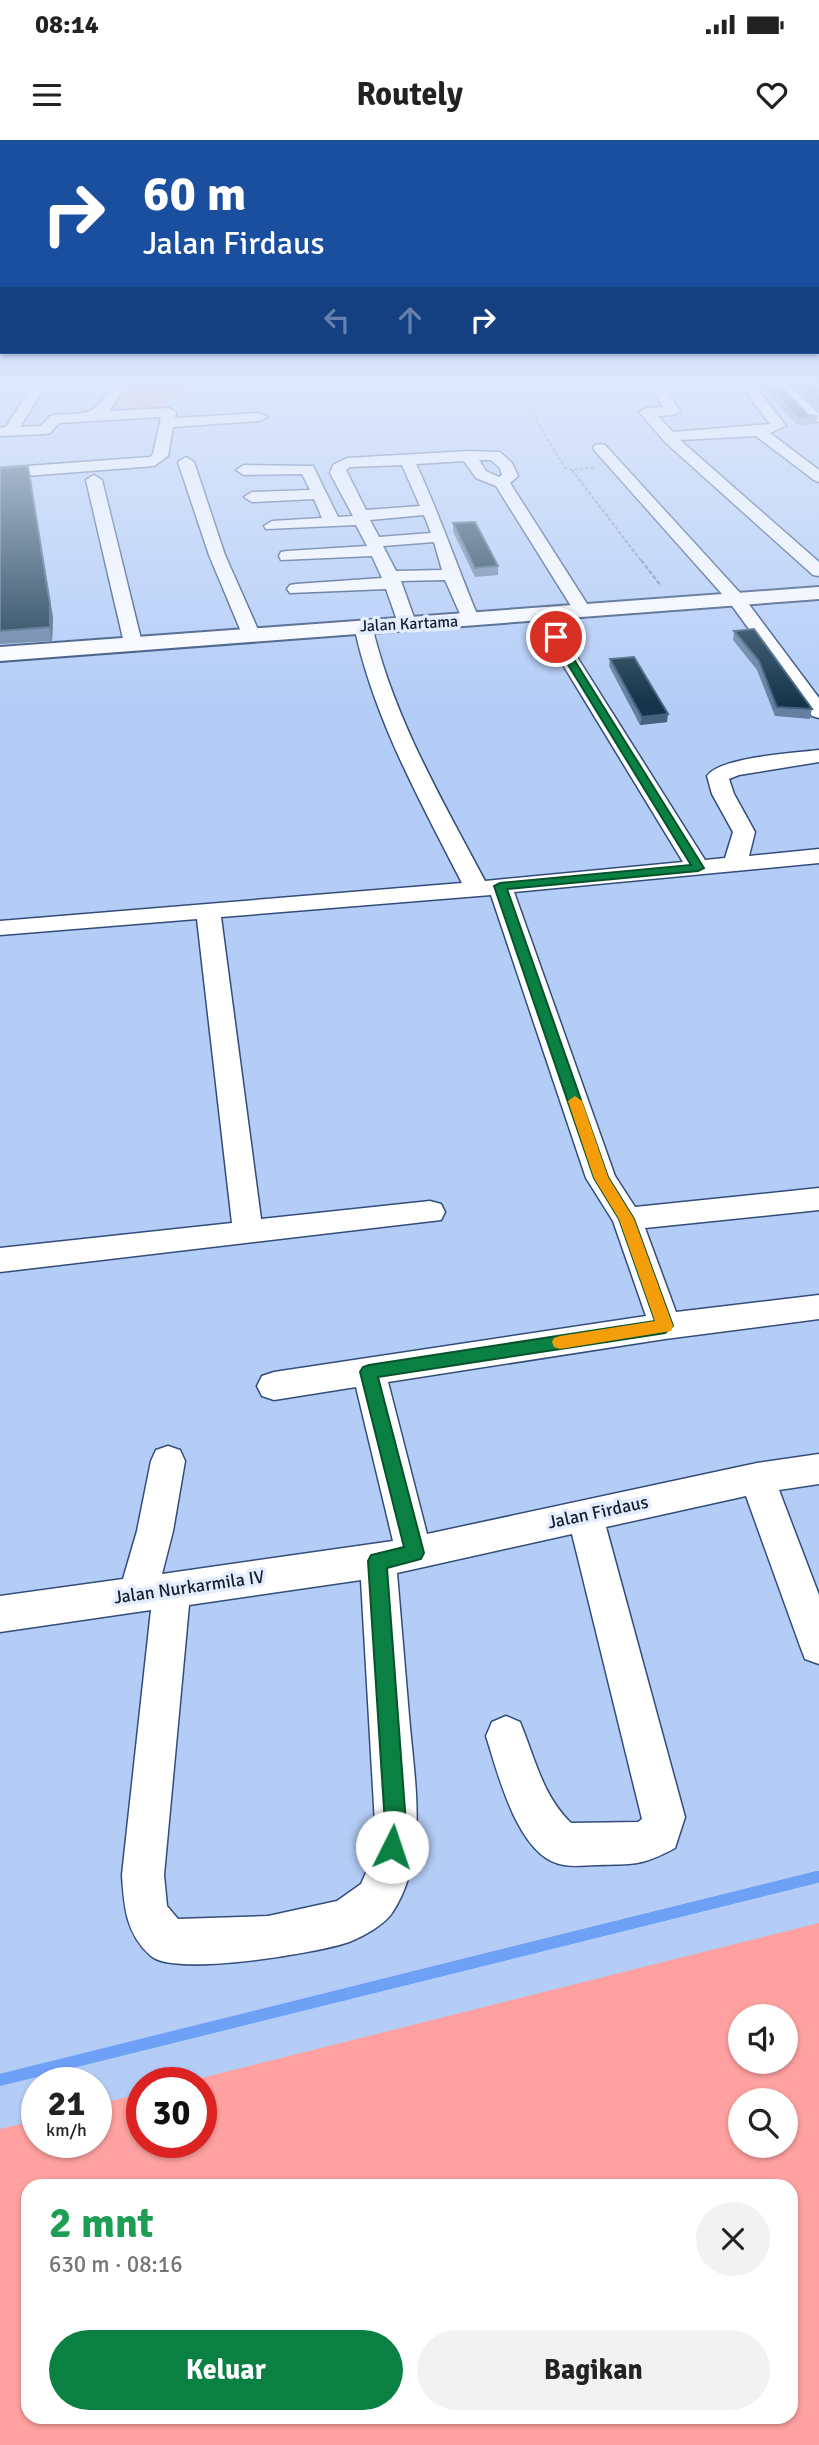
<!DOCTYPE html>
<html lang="id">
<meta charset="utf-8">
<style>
body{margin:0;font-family:Signika,sans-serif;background:#f2f2f2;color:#222;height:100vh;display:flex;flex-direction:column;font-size:26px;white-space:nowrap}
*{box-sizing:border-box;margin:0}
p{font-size:23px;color:#767676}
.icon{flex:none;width:38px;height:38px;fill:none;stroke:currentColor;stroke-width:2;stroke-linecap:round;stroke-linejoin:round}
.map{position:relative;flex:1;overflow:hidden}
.details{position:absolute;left:21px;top:2039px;width:777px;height:245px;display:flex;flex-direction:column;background:#fff;border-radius:21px;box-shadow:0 2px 5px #0004}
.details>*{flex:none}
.top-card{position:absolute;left:0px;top:0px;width:819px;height:214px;box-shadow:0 2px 5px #0004;background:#1a4fa0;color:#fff;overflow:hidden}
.tools{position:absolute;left:728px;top:1864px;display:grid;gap:14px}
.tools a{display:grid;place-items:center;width:70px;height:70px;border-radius:50%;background:#fff;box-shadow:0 2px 5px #0004;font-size:35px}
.speed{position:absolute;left:21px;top:1927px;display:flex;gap:14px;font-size:35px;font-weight:700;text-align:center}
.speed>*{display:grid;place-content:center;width:91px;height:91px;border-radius:50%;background:#fff;box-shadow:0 2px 5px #0004;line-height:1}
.speed small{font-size:18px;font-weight:400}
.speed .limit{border:10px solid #d22;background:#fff;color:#111}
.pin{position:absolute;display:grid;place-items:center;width:60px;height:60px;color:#fff;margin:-30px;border:4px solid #fff;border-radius:50%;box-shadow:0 2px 7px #0007}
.me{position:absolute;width:77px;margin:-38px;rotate:4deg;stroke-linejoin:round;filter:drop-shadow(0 0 5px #0008)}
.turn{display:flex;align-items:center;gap:24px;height:147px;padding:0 28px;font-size:32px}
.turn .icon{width:91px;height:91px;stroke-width:2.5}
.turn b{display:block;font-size:49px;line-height:60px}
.lanes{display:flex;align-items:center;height:66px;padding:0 28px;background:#0003;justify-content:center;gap:35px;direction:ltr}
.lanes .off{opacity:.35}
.round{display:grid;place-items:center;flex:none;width:74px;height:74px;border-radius:37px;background:#f2f2f2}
.overview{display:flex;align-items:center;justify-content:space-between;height:119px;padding:0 28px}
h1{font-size:42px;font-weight:800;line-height:52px;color:#1e9e55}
.primary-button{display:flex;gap:14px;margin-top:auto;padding:14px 28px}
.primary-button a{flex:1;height:80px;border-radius:42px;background:#0b8043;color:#fff;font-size:28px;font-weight:800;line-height:80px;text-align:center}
.primary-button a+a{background:#f2f2f2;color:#222}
.status{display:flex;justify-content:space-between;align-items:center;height:49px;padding:0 35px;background:#fff;direction:ltr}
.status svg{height:19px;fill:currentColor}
header{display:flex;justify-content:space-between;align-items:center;height:91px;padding:0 28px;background:#fff;font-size:32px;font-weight:800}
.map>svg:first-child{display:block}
.green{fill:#fea1a0;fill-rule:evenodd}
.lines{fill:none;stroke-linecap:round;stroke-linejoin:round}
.stream-far1{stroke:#6ea0f6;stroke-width:10}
.stream{stroke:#6ea0f6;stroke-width:12}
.street-casing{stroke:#334d79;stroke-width:3}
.secondary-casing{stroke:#334d79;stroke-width:4}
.path-far1{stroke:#7b8fb1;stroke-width:2;stroke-dasharray:3.5 2;stroke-linecap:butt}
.path{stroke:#7b8fb1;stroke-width:2.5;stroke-dasharray:4.5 2;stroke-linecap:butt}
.street{fill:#fff;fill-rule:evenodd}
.secondary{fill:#fff;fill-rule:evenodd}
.wall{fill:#6480a0}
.shaded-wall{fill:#43627e}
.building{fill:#13344a;stroke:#43627e;stroke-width:2}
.route{fill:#0b8043;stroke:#07532c;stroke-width:2}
.slow{fill:#f59e0b}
.labels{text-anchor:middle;stroke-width:7;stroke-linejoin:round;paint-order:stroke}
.far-street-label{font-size:16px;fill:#141f32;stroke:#e4edfe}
.street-label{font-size:18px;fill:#141f32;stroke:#e4edfe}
</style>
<div class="status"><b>08:14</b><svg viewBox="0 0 49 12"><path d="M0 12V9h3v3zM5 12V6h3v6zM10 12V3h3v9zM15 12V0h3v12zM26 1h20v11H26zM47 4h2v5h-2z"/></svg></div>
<header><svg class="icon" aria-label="menu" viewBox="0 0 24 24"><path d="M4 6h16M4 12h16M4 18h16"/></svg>Routely<svg class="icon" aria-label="heart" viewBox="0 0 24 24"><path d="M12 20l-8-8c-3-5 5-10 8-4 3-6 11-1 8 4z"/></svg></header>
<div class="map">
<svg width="819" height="2305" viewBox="0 0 819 2305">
<rect width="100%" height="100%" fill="#b4cdf7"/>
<path class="green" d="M123 242H180L184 246 181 250 194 255 171 257 162 270 136 272 135 265 119 267 113 262Z
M819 1783V2305H0V1989L37 1980V2002H96V1965L142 1953V2002H201V1942H185ZM740 1876H786V1922H740ZM740 1960H786V2006H740ZM28 2046H791V2277H28Z"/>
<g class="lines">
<path class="stream-far1" d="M810 1738 819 1736"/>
<path class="stream" d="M0 1940 817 1737"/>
<g class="street-casing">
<path id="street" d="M34 242H48L20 287 41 286 50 276 55 275C94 272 93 277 113 242H127L110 271 169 268 176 272 175 278 260 273 267 277 260 281 173 287 168 316 154 326 0 338V328L150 317 153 314 161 277 59 283 50 293 45 294 0 296V288L6 287Z
M647 242H661L680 271 673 275 658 276 673 292 770 284 738 242H752L786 286 770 293 819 330V342L814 340 756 296 680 300 819 422V436L813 435 666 303 639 272 646 268 663 267Z
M773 242H787L819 274V282L808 281Z
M600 304 605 305 742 455 819 558V578L812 576 730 463 595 311 593 308 595 305Z
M469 311 500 312 512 323 518 336 510 343 591 470 588 474H576L496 346 476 338 464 321 416 324C440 375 457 427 479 479L476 483H464L445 440 401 441 416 483 407 488 398 483 386 449 290 453 287 449 290 445 296 444 382 438 372 416 281 420 279 416 281 412 287 411 367 406 356 385 266 389 264 386 272 381 322 378 314 359 252 362 244 357 252 352 310 350 302 334 244 335 236 330 244 325 313 326 338 377 353 376 330 333 333 325 347 318ZM479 320H491L500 328 502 335 499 337 486 331ZM402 325 420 366 366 370 346 330 350 327ZM424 375 431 393 379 397 370 380ZM434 402 442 430 396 431 383 406Z
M186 317 194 322 225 415 260 494 258 498 251 500 242 494 209 415 178 322Z
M94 335 102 340 142 503 133 509 124 503 86 340Z
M541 469 550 474 705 720 725 718 733 692 712 654 707 636C720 617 795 613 819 610V622L739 635 729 639 734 654 755 692 749 716 819 709V723L514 752 615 1036 635 1067 819 1048V1070L645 1088 676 1172 819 1155V1179L665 1199 388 1242 427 1394 757 1323 819 1314V1344L779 1350 819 1455V1524L805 1519 800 1506 746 1356 606 1387 685 1677 675 1708C642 1726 634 1724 597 1725 587 1725 575 1727 564 1725 518 1719 498 1633 486 1596L492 1582 506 1576 520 1582C535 1618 542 1655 571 1683L638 1682 642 1679 572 1394 397 1433C401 1481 405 1528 409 1576 414 1639 430 1716 392 1773 384 1785 362 1797 349 1802 318 1813 174 1837 151 1816 126 1794 124 1767 122 1735L151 1470 0 1492V1456L123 1439 137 1391 151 1321 156 1310 168 1306 180 1310 185 1321 173 1391 162 1434 393 1401 356 1247 274 1260 262 1256 257 1246 262 1236 274 1232 646 1176 613 1081 586 1038 491 755 221 777 261 1079 430 1061 441 1064 445 1072 441 1080 0 1132V1108L232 1083 197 779 0 795V781L462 743C419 659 374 579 354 486L363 480 372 486C394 578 441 658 485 741L683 722 532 474ZM361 1440 375 1684 368 1728 361 1744 337 1761 268 1776 178 1779 167 1766 164 1735 189 1465Z"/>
</g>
<g class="secondary-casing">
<path id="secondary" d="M819 447V459L0 521V507Z"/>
</g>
<path class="path-far1" d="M513 242 565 328 572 330 595 327
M572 330 642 422"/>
<path class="path" d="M641 420 661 446"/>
<use href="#street" class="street"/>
<use href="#secondary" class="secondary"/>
</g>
<path class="wall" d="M757 242H778L808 275 817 276 816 284 797 285Z
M791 242H819V270Z
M0 328 53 477 52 501 0 504Z
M453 383 498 426V435L475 437 453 392Z
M734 491 812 569 810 579 775 576 757 530 733 500Z
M610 519 667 582 640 585 609 526Z"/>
<path class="shaded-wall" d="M30 338 53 477 52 501 50 487Z
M668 574 667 582 640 585 642 577Z"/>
<path class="building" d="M765 242H778L808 275 817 276 799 278Z
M800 242H819V261Z
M28 326 50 464V487L0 491V328Z
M475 382 498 426 475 428 453 383Z
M754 489 812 569 777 567 759 521 734 491Z
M634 517 668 574 642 577 610 519Z"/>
<linearGradient id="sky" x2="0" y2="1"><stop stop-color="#77acee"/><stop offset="0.43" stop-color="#dde8fb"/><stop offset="1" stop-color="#dde8fb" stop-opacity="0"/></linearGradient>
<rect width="819" height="565" fill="url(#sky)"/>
<path class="route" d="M552 495 560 497 704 728 698 731 507 749 608 1037 634 1079 673 1186 665 1193 378 1237 424 1413 421 1419 387 1428 406 1684 400 1714 392 1718 385 1714 381 1707 385 1684 368 1421 371 1415 404 1407 360 1232 363 1227 369 1225 655 1181 619 1079 594 1038 494 746 500 743 691 725 551 497Z"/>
<path class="slow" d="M575 956 582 961 608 1037 634 1079 673 1186 671 1191 560 1209 554 1207 552 1202 554 1198 560 1196 655 1181 619 1079 594 1038 568 961Z"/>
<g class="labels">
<g class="far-street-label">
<text transform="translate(409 483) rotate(-3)" y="6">Jalan Kartama</text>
</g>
<g class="street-label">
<text transform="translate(598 1372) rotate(-12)" y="6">Jalan Firdaus</text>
<text transform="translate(189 1447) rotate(-8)" y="6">Jalan Nurkarmila IV</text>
</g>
</g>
</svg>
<div class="tools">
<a><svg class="icon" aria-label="sound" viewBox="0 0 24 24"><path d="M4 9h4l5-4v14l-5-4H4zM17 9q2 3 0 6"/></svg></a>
<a><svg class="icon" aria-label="search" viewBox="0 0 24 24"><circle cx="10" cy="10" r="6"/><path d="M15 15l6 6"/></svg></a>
</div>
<div class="speed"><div>21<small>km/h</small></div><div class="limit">30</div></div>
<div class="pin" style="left:556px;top:497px;background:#d93025"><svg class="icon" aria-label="arrive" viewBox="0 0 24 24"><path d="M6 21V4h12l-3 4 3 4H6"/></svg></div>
<svg class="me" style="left:392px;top:1707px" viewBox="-20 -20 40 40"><circle r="19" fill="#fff"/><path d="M0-13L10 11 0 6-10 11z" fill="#0b8043"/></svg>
<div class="top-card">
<div class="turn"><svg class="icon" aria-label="right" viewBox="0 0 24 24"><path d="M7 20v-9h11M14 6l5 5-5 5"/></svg><div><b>60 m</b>Jalan Firdaus</div></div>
<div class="lanes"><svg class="icon off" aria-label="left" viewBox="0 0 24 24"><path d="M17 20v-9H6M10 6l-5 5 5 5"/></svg><svg class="icon off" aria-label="ahead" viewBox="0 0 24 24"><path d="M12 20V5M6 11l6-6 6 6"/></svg><svg class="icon" aria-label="right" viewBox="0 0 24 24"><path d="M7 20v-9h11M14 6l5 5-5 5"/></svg></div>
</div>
<section class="details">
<div class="overview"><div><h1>2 mnt</h1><p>630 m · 08:16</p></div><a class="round"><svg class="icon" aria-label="close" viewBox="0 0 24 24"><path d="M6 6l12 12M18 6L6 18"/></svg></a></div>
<div class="primary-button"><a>Keluar</a><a>Bagikan</a></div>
</section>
</div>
